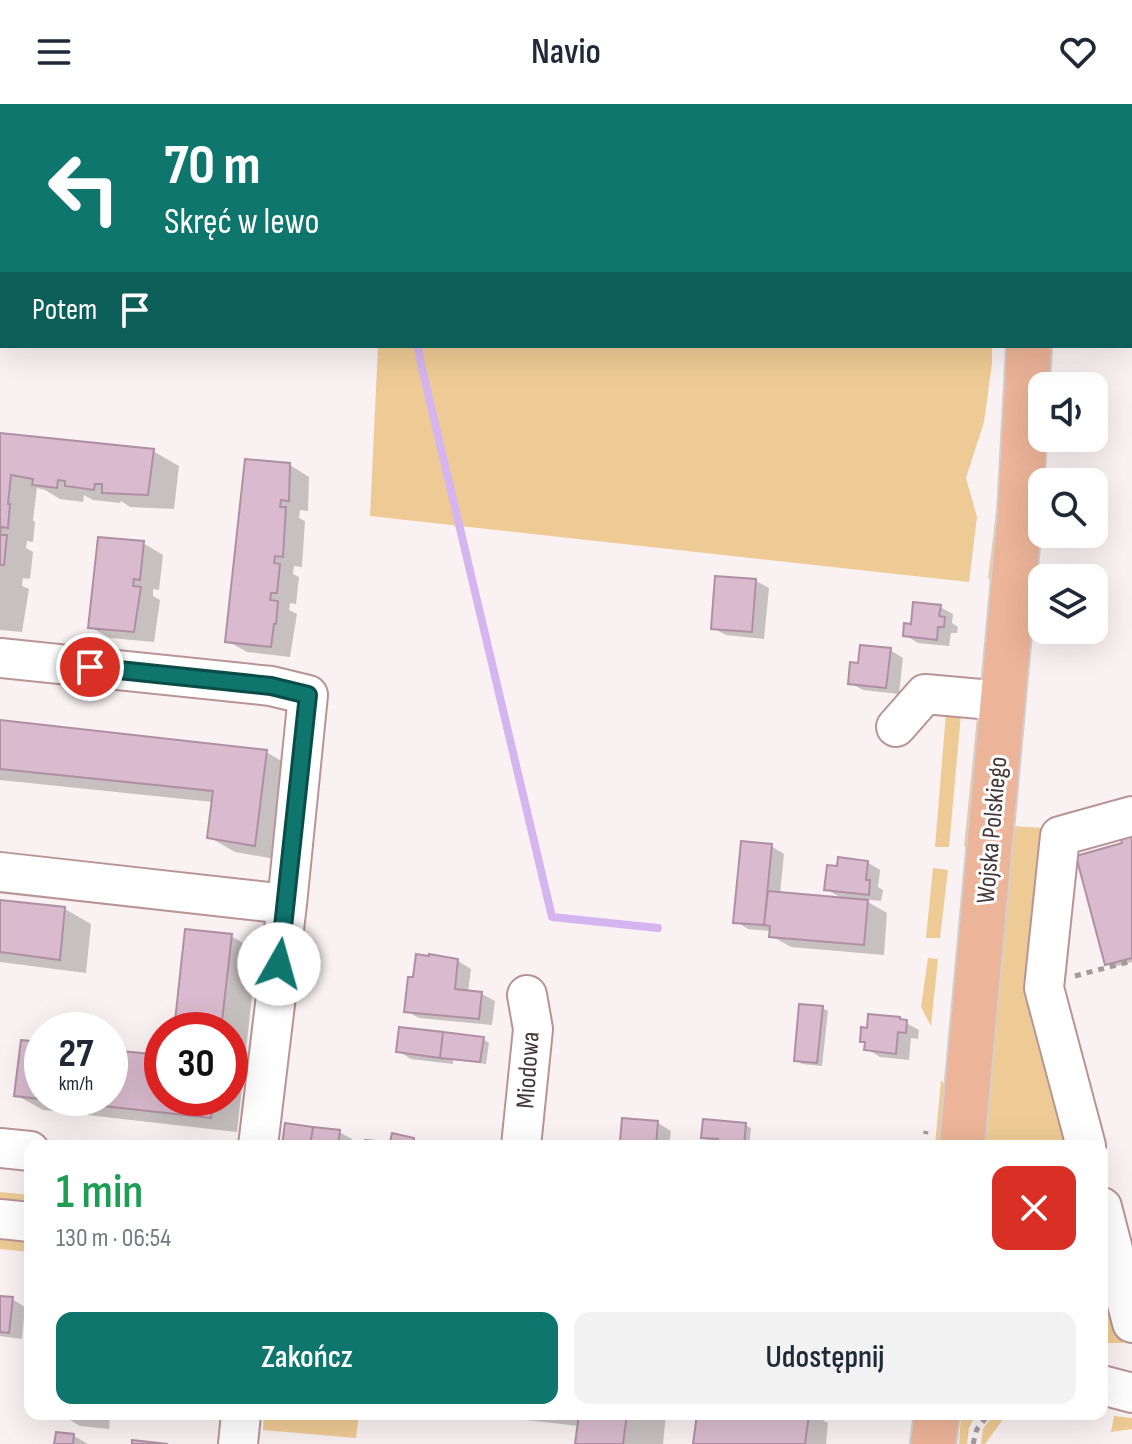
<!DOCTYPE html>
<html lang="pl">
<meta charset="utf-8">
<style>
body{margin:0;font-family:"Sofia Sans Condensed",sans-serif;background:#f2f2f3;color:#1f2937;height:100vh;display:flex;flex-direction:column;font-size:30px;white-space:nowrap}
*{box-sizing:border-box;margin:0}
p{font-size:26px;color:#747a83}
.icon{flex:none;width:44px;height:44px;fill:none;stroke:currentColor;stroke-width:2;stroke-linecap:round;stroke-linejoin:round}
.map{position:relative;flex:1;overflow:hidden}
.panel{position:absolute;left:24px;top:1036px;width:1084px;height:280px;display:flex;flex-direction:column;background:#fff;border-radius:16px;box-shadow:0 8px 32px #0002}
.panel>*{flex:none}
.top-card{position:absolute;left:0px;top:0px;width:1132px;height:244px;box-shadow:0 8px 32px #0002;background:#0f766e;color:#fff;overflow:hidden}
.tools{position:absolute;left:1028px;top:268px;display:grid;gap:16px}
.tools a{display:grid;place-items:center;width:80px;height:80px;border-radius:16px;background:#fff;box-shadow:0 8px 32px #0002;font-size:40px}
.speed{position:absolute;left:24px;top:908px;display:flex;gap:16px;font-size:40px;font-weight:700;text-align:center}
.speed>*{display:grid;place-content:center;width:104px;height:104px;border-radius:50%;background:#fff;box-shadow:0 8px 32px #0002;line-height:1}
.speed small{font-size:20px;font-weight:400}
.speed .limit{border:12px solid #d22;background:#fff;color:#111}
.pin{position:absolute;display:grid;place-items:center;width:68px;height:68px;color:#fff;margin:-34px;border:4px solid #fff;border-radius:50%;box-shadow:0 2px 8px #0007}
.me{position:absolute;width:88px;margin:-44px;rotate:7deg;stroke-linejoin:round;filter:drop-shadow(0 0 6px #0008)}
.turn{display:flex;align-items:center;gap:28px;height:168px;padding:0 32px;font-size:36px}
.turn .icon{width:104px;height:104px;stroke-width:2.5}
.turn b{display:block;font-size:56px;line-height:68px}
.then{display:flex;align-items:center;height:76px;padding:0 32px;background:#0003;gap:16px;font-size:30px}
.round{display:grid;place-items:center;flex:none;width:84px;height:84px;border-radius:16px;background:#f2f2f3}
.overview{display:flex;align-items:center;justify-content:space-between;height:136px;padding:0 32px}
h1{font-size:48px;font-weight:600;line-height:60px;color:#1e9e55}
.button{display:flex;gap:16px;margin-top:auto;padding:16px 32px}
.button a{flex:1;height:92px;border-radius:16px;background:#0f766e;color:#fff;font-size:32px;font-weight:600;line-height:92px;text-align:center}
.button a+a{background:#f2f2f3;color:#1f2937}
header{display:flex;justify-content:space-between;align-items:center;height:104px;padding:0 32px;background:#fff;font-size:36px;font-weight:600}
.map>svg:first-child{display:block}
.green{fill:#eecb94}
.shadow{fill:#0003}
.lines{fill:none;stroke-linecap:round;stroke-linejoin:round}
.stream{stroke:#d5b5f0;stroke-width:8}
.building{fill:#dabace;stroke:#af90a3;stroke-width:2}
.minor-casing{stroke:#b99496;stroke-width:42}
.major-casing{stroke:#d2cfcf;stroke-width:48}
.path{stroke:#a59a9b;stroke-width:5;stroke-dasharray:6 6;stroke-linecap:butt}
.minor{stroke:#fff;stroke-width:38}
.major{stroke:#ecb498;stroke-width:44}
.route-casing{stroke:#0a4d48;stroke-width:20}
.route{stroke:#0f766e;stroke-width:14}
.labels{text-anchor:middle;stroke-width:6;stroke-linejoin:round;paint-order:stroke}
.street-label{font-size:26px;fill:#453637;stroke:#fff}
</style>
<header><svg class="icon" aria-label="menu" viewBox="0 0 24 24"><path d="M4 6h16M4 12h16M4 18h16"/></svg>Navio<svg class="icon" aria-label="heart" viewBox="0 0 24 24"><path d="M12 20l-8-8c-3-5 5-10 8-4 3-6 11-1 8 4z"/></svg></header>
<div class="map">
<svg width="1132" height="1340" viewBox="0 0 1132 1340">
<rect width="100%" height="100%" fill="#f9f1f2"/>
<path class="green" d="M391 0H559V2H391Z
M378 242H992V259L984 318 966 374 977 413 969 478 370 412Z
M1002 359 995 476 988 475Z
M947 597 962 599 949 743H935Z
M983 603 968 740 964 743 978 604Z
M1012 722 1045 724 1072 1042H984Z
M933 764 948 766 940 834H926Z
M928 854 938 855 931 922 921 903Z
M941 976 947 984 941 1042H935Z
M0 1088 30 1091V1104L0 1100Z
M0 1134 30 1137V1148L0 1145Z
M1102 1155 1123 1233V1239H1102Z
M264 1310H359L356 1334 263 1326Z
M961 1310H976L969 1324 967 1340H959Z
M994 1310H1007L985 1340H981L983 1325Z
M1114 1312 1132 1314V1325L1111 1328Z"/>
<path class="shadow" d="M0 331 153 347 179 362 174 405 130 403 121 397 120 399 93 396 84 391 83 398 60 395 45 386 37 384 33 416 35 418 33 438 27 437 26 444 33 448 30 475 23 474 22 482 29 485 22 528 0 526Z
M290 361 309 373 308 407 300 406 299 414 305 417 302 463 294 462 293 470 299 473 296 500 290 499 289 506 297 510 290 553 247 548 227 537Z
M143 439 163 451 159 486 153 485V492L160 496 154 538 110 534 90 523Z
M756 477 769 484 764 535 726 531 713 524Z
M940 503 953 510 952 519 958 523 957 529H951L949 542 918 539 905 531 913 522Z
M890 546 903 554 899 590 863 586 850 579Z
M0 618 266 648 292 663 281 756 235 748 209 733 213 698 0 676Z
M1132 720V858L1113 863 1107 860 1125 741Z
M771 742 784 750 780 790 845 796 826 785 867 758 880 766 878 783 883 786 881 797 863 795 887 809 884 851 791 843 771 832V827L748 825 735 817Z
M0 798 65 805 91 820 86 869 0 858Z
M231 832 257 847 237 1028 43 1006 16 991 42 940V994H110V948L162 953V994H230V926H176Z
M458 857 471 865 468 888 482 890 495 897 492 921 419 914 406 907 415 876Z
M822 904 828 907 822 962 802 960 796 956Z
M899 915 919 926 918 935 911 934 909 956 880 953 867 945V940L862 937 869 926Z
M483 935 489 939 486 960 453 956V960L411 955 398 947Z
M658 1019 671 1027 669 1042H632L622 1036Z
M745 1021 751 1024 749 1042H722L720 1037H709L703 1033Z
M339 1028 352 1035 351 1042H284Z
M413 1035 425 1042H366L392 1040Z
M0 1194 12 1195 25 1203 22 1235 0 1232Z
M60 1310H110L109 1325 80 1322Z
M472 1310H666L663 1340H577L579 1322Z
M699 1310H812L828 1319 826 1340H695Z
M74 1332 88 1340H56Z"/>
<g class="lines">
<path class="stream" d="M441 0V2
M418 242 421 260 552 813 658 824"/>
</g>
<path class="building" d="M735 0H788V2H735Z
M0 329 154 345 148 391 102 389V380H95L94 386 65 382V377L58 376 57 384 32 381 33 375 11 371 8 400H10L8 424 1 423 0 431H7L4 461H0Z
M245 355 290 359 289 397 281 396 280 403H286L283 453 275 452 274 459 280 460 277 489H271L270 496 278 497 276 520H274L271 543 225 538Z
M98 433 144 437 140 476 134 475 133 482 141 483 134 528 88 524Z
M715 472 756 475 752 528 711 525Z
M913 498 941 501 939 512 945 513 944 523H938L937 536 903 532 904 519 911 520Z
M860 541 891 544 886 584 848 580 850 558 858 559Z
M0 616 267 646 255 742 207 734 213 687 0 665Z
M1132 718V854L1105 861 1076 752 1122 739 1118 722Z
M741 737 772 740 764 821 733 819Z
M838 753 868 757 866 776H870L869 791 824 786 827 761 837 762Z
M768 787 868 796 864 841 769 833 770 822 764 821Z
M0 796 65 803 60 856 0 848Z
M185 825 232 830 221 926H174Z
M416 850 429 852V850L458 855 455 885 482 888 479 915 404 908 408 873H413Z
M799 900 823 902 817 959 794 957Z
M868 910 900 913V915L907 916 906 929 898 928 896 950 864 946 865 938H860L861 923 867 924Z
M399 923 443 928 440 954 396 948Z
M443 928 484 933 480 958 440 954Z
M21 936 42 938V994H110V946L162 951V994H214L211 1014 14 992Z
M622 1014 658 1017 656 1042 620 1037Z
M703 1015 746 1019 744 1042H717L718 1035 701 1034Z
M285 1019 313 1023 310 1042H282Z
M313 1023 340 1026 338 1042H310Z
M392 1029 414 1034V1042H364L365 1036 390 1038Z
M0 1192 13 1193 9 1229 0 1228Z
M58 1310H90L89 1314Z
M579 1310H627L623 1340H575Z
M697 1310H809L805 1340H693Z
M56 1328 74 1330 73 1340H54Z
M132 1336 168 1340H132Z"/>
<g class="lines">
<g class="minor-casing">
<path id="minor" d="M0 554 271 582 308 591 287 800 258 1042
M896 623 925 590 1003 597
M0 768 287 800
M521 1042 533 925 527 891
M1086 1042 1044 884 1060 732 1132 712
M0 1044 30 1047
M1102 1103 1132 1219
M0 1115 30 1118
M1102 1281 1132 1289
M238 1340 241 1310"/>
</g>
<g class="major-casing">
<path id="major" d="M1072 2V0
M962 1042 1020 409 1029 242
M933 1340 937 1310"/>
</g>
<path class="path" d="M1020 2V0
M1075 872 1132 857
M924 1042 926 1027
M973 1340 977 1325 989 1310"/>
<use href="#minor" class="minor"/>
<use href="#major" class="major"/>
</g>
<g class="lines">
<g class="route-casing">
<path id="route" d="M90 563 271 582 308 591 279 860"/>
</g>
<use href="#route" class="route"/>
</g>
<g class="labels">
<g class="street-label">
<text transform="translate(991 726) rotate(-85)" y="9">Wojska Polskiego</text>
<text transform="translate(527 966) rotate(-86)" y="9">Miodowa</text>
</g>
</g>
</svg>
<div class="tools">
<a><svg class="icon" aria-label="sound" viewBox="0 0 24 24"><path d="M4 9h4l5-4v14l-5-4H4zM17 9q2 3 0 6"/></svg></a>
<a><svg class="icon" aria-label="search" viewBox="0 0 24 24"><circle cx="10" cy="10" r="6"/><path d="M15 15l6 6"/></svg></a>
<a><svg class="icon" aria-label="layers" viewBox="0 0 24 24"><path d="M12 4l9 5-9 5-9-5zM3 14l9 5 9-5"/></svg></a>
</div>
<div class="speed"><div>27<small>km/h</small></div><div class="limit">30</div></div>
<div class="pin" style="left:90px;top:563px;background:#d93025"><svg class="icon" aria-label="arrive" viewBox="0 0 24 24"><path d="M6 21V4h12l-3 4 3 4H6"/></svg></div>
<svg class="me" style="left:279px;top:860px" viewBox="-20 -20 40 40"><circle r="19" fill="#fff"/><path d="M0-13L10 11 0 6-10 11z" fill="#0f766e"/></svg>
<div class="top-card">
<div class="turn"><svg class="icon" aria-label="left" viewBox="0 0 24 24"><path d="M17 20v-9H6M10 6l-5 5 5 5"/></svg><div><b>70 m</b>Skręć w lewo</div></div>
<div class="then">Potem<svg class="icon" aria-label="arrive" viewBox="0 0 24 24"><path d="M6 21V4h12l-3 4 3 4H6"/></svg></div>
</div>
<section class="panel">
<div class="overview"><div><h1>1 min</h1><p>130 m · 06:54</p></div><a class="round" style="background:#d93025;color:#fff"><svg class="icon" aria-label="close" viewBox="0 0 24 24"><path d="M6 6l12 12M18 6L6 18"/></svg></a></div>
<div class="button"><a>Zakończ</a><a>Udostępnij</a></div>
</section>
</div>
